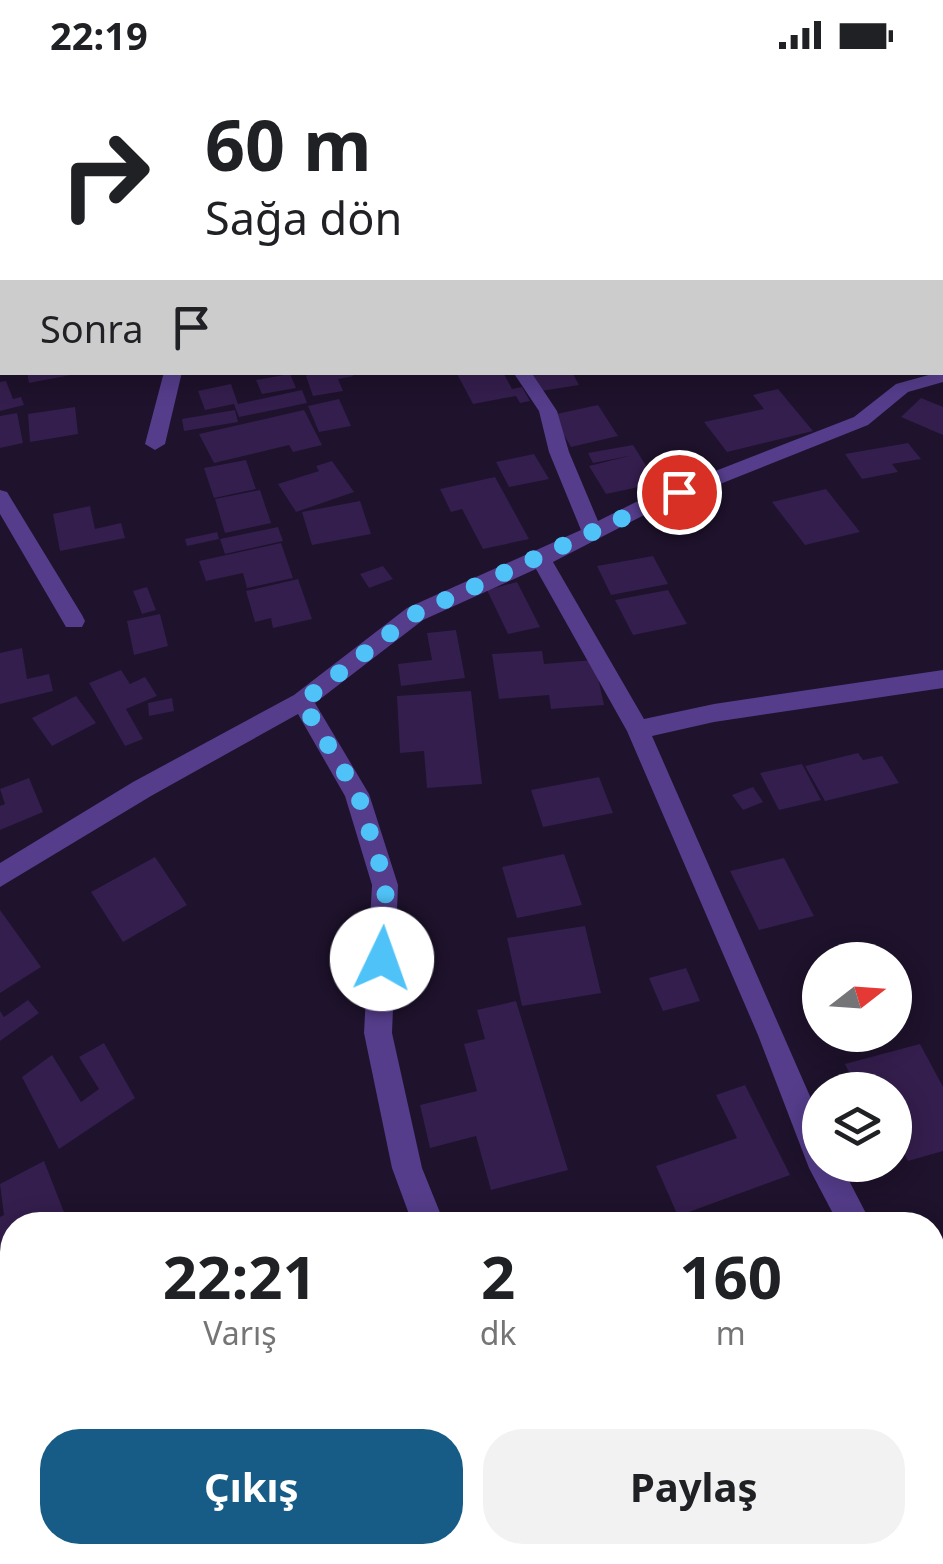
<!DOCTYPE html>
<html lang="tr">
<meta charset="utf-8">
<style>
body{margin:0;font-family:"Noto Sans",sans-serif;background:#f2f2f2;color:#202124;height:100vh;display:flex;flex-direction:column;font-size:38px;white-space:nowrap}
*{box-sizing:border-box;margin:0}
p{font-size:32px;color:#757577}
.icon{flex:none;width:55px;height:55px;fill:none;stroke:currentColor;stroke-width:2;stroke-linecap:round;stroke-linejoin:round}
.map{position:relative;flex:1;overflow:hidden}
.sheet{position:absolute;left:0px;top:1142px;width:945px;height:352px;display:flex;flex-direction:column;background:#fff;border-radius:40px 40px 0 0;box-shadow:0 5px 25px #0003}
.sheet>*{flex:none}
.hud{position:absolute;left:0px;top:0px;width:945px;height:305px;box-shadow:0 5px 25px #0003;background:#fff;color:#202124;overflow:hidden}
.needle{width:65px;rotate:73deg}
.controls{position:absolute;left:802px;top:872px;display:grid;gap:20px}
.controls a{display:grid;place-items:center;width:110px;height:110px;border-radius:50%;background:#fff;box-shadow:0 5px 25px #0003;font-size:50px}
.pin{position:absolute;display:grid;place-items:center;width:85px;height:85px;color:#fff;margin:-42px;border:5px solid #fff;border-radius:50%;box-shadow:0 2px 10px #0007}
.me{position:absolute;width:110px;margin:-55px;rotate:3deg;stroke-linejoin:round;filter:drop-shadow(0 0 8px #0008)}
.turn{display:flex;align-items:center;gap:35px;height:210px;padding:0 40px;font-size:45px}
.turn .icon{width:130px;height:130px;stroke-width:2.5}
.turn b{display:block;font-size:70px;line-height:85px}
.then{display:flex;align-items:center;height:95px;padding:0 40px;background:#0003;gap:20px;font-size:38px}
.eta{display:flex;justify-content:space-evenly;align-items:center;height:170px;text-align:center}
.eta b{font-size:60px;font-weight:700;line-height:70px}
.primary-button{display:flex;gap:20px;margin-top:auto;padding:20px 40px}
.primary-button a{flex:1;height:115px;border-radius:40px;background:#175c86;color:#fff;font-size:40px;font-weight:700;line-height:115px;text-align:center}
.primary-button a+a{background:#f2f2f2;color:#202124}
.status{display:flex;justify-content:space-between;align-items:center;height:70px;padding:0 50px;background:#fff;direction:ltr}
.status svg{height:28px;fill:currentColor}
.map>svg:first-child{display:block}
.building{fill:#341e4d}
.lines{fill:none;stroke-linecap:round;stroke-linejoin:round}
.lane{fill:#553d8b;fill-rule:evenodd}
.street{fill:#553d8b;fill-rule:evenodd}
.route{stroke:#4fc3f7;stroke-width:18;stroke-dasharray:0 32.4}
</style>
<div class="status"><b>22:19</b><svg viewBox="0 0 49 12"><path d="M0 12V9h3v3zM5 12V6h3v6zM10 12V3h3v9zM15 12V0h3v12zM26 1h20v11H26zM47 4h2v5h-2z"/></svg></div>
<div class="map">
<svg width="943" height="1494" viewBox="0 0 943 1494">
<rect width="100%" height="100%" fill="#1e122c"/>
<path class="building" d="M27 302H76V304L29 313Z
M313 302H348L354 306 338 309 343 321 313 326 306 306Z
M456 302H503L512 319 522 317 530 331 520 333 516 326 473 334Z
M531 302H572L579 315 541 321Z
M290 304 296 318 262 324 256 310Z
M6 311 13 329 21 327 24 335 0 341V312Z
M231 314 238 334 302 320 307 333 239 347 234 334 205 340 198 321Z
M778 319 813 361 727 382 704 352 764 339 753 325Z
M921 328 943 337V365L901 347Z
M339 329 351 356 319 362 308 336Z
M598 335 618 366 571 377 552 345Z
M75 337 78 364 30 372 28 344Z
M235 340 238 352 184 361 182 349Z
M304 340 322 375 293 382 289 375 214 393 199 364Z
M17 343 23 373 0 378V346Z
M908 373 921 389 892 394 898 402 862 409 845 384Z
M633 375 657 413 606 424 589 396 629 386 593 393 588 383Z
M534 384 549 409 509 417 496 392Z
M246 390 256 419 214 428 204 398Z
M332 391 354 422 296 442 278 414 319 401 316 396Z
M495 407 529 469 483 479 462 439 451 442 440 419Z
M826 419 860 462 805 475 772 432Z
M260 420 271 453 225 463 215 429Z
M360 431 371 464 312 475 302 442Z
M90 436 95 459 121 453 125 468 60 481 53 444Z
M278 457 283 471 225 484 220 469Z
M217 462 219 469 187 476 185 469Z
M281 473 293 508 247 518 243 503 206 511 199 491Z
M653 486 668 514 611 525 597 496Z
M383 496 393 509 369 518 360 504Z
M298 509 312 549 273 558 271 548 255 552 246 521Z
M517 512 540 557 508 564 487 520Z
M147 517 156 540 142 544 133 521Z
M668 520 687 554 633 565 615 530Z
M160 544 168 576 134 585 127 551Z
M456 560 465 608 401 616 398 594 432 590 427 563Z
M22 578 27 609 49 604 53 621 0 634V583Z
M542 581 544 594 594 590 604 635 551 639 549 625 499 629 492 584Z
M121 600 130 614 145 607 157 626 126 639 143 669 125 676 89 613Z
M471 621 482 714 427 718 424 681 400 683 397 626Z
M76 626 96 653 52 676 32 648Z
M172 628 174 641 149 646 148 633Z
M858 683 863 690 882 686 899 713 825 731 805 696Z
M802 694 821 730 779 740 760 703Z
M599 707 613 743 543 757 531 720Z
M29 708 43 742 0 760V736L5 734 0 719Z
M753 717 763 732 743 740 732 725Z
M564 784 582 835 517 848 502 797Z
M155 787 187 835 123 872 91 822Z
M784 788 814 846 759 860 730 801Z
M0 840 41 897 0 923Z
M585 856 601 923 522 936 507 868Z
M686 898 700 931 663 941 649 908Z
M28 930 39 943 0 971V941L4 947Z
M516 931 568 1100 491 1120 476 1066 430 1078 420 1035 477 1021 464 974 485 969 477 940Z
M104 973 135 1028 59 1079 22 1007 52 985 81 1032 99 1019 79 987Z
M920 974 943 1017V1081L908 1091 895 1065V1020H858L845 994Z
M745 1015 790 1105 678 1146 656 1096 737 1068 716 1025Z
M44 1091 69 1155H12V1192L6 1196 12 1214V1234L0 1241V1147L4 1145 0 1114Z
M12 1360V1406L0 1408V1362Z
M250 1482H358L363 1494H254Z"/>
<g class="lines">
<path class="lane" d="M0 169 2 170V197L0 196Z
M0 246 2 247V259H0Z"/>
<path class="street" d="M29 0H43L45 2H31Z
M238 0H253L255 2H240Z
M469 0H483L485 2H471Z
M857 0H871L872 2H859Z
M942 50H943V58H942Z
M943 301V312L908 322 868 355 650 442 553 492 644 649 714 634 943 600V618L714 652 652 666 820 1049V1095H841L872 1155H839L809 1098 758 965 627 661 536 499 423 550 315 633 369 724 398 815 392 963 422 1098 445 1155H413L392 1098 364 963 372 815 345 726 298 644 151 726 0 817V793L133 712 294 625 407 538 581 460 549 382 539 341 513 302H531L557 341 569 382 598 451 636 432 854 347 896 314Z
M164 302H182L165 374 155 380 145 374Z
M0 420 7 422 82 545 85 551 82 557H66L0 444Z
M932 1282 943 1287V1335L932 1331Z
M548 1482H585L589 1494H553Z"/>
</g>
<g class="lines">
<path class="route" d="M382 889 386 815 358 724 302 632 415 544 679 422"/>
</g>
</svg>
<div class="controls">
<a><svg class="needle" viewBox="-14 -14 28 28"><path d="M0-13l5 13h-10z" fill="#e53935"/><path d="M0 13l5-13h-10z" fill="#757577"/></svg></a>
<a><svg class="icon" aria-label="layers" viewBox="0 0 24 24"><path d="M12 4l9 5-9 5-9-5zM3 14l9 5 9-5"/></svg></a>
</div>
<div class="pin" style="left:679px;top:422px;background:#d93025"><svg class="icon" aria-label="arrive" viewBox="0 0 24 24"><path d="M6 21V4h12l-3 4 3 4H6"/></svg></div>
<svg class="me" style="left:382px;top:889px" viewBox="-20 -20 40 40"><circle r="19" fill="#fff"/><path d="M0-13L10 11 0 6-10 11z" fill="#4fc3f7"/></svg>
<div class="hud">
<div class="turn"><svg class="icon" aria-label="right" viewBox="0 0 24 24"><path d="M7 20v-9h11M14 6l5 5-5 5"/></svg><div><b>60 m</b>Sağa dön</div></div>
<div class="then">Sonra<svg class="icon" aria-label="arrive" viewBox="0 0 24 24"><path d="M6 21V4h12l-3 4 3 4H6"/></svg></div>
</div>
<section class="sheet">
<div class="eta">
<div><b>22:21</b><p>Varış</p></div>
<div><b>2</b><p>dk</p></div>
<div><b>160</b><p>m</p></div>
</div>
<div class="primary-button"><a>Çıkış</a><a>Paylaş</a></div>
</section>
</div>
